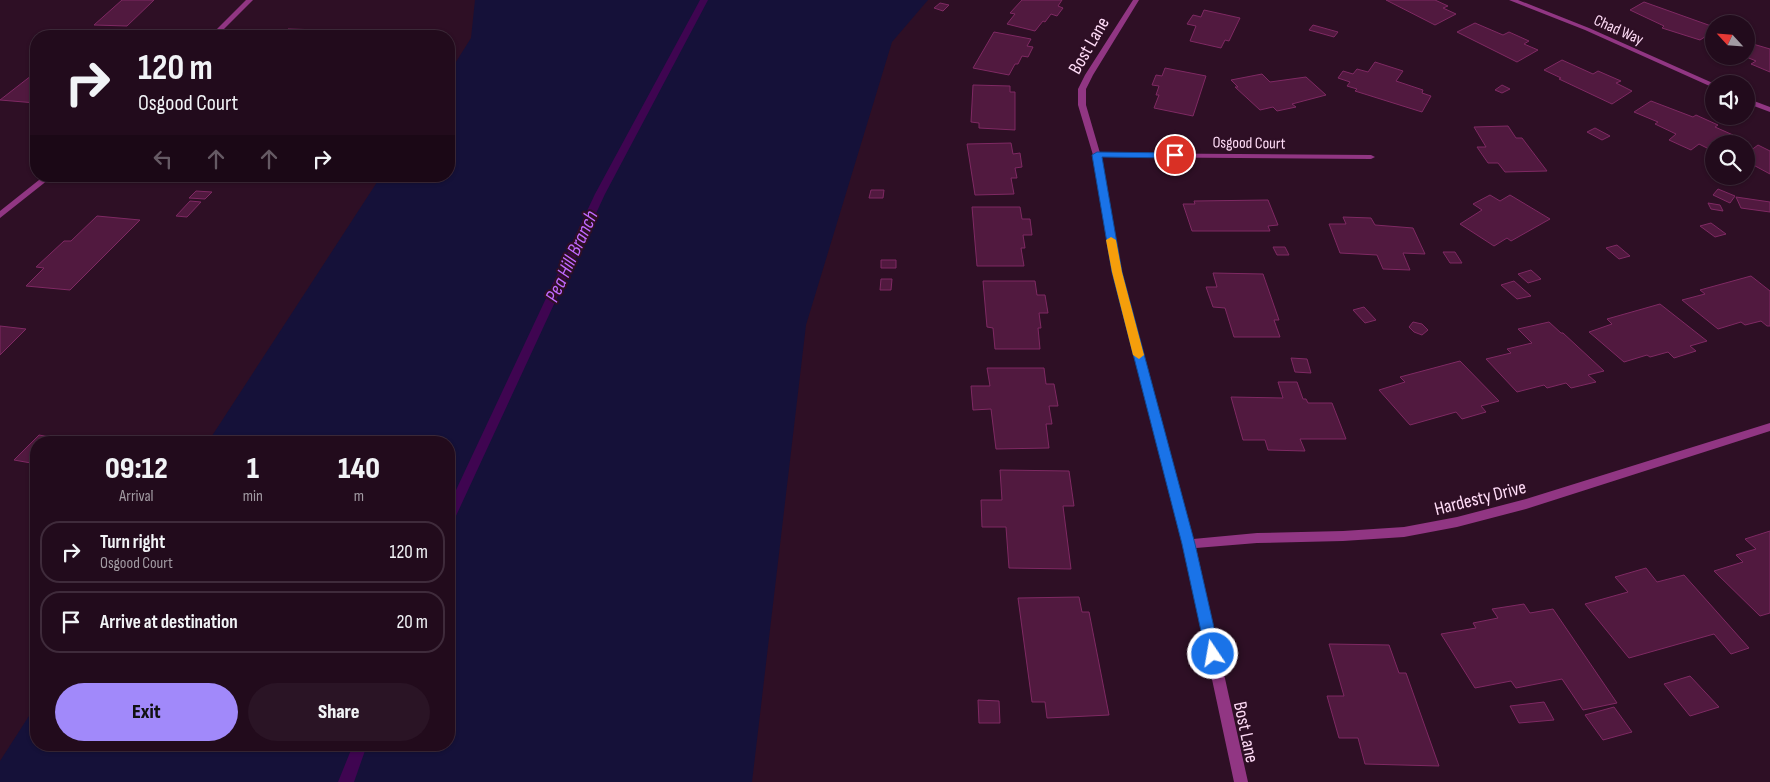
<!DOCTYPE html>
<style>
body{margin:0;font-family:"Sofia Sans Condensed",sans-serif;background:#2a1425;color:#f1f3f6;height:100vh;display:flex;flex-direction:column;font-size:19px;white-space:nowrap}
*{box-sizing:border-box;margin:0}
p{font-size:16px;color:#a29ba3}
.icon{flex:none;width:28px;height:28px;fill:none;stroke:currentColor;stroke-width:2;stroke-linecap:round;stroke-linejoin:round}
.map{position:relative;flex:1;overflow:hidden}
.drawer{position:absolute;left:30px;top:436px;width:425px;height:315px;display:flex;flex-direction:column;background:#220b1c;border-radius:20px;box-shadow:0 1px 4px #0004,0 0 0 1px #3f2b3b}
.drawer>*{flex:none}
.top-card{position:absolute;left:30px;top:30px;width:425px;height:152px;border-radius:20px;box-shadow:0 1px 4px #0004,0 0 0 1px #3f2b3b;background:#220b1c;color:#f1f3f6;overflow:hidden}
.needle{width:32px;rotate:296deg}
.controls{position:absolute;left:1705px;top:15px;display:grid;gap:10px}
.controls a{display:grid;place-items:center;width:50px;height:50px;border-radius:50%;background:#220b1c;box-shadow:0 1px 4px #0004,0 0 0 1px #3f2b3b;font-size:25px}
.pin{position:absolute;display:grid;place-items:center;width:42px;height:42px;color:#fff;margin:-21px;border:2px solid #fff;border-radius:50%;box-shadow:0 1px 5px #0007}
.me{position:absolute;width:55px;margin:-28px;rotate:348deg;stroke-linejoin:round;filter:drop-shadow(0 0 4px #0008)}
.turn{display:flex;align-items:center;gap:18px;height:105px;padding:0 25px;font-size:22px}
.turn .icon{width:65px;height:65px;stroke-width:2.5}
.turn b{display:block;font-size:35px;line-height:42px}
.lanes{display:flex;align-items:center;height:48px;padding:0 25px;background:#0003;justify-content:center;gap:25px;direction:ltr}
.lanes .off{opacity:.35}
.eta{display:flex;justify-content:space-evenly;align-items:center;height:85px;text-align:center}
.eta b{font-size:30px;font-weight:800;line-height:35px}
.cta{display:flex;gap:10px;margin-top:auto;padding:10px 25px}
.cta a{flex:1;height:58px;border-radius:30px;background:#a189fa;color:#111;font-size:20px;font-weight:800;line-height:58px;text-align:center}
.cta a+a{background:#2a1425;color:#f1f3f6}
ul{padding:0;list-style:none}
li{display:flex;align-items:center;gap:15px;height:62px;margin:0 10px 8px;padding:0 15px;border:2px solid #3f2b3b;border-radius:20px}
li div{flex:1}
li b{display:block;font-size:19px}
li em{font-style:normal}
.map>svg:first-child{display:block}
.green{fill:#151139}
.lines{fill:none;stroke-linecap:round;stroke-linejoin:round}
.stream{fill:#3f0551;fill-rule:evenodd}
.building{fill:#51193f;stroke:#7f2963}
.minor{fill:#913683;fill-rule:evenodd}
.route{fill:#1a73e8;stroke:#114b97}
.slow{fill:#f59e0b}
.labels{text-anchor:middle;stroke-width:4;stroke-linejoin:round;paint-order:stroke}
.far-street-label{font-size:16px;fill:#ffdcf7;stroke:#2e0f25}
.street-label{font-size:19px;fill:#ffdcf7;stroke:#2e0f25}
.water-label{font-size:20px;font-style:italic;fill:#c16aff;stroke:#2e0f25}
</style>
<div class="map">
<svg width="1770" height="782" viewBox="0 0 1770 782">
<rect width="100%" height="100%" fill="#2e0f25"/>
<path class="green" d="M475 0H928L892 42 806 325 752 782H0V761L36 705V745H449V442H208L381 176H449V73L471 38Z"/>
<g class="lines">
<path class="stream" d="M700 0H708L605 194 455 518 453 522 449 523V505L595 194Z
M353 745H367L354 782H338Z"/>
</g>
<path class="building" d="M122 0H154L127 26 94 25Z
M1022 0H1062L1058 6 1063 8 1057 16 1051 14 1045 22 1043 21 1035 31 1007 24 1015 14 1010 13Z
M1386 0H1435L1448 6 1443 8 1456 14 1435 25Z
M1644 2 1714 27V31L1700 40 1662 28 1664 26 1630 10Z
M940 3 949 5 943 11 934 8Z
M1204 10 1240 18 1229 41 1225 40 1221 48 1190 41 1196 26 1187 24 1193 15 1201 17Z
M1475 23 1503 35 1509 32 1529 41 1524 44 1538 50 1517 62 1457 32Z
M1313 25 1338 32 1334 37 1309 30Z
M288 29 322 30 316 36H281Z
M994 32 1031 39 1027 46 1033 47 1028 57 1022 56 1018 64H1015L1009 75 973 68Z
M1746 42 1770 49V72L1751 64 1756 61 1744 56H1746Z
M1562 60 1593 74 1598 71 1621 81 1616 83 1632 91 1612 104 1559 79 1561 78 1544 70Z
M1375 62 1403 71 1396 81 1423 90 1422 93 1431 96 1422 112 1355 91 1357 89 1347 86 1350 82 1338 78 1343 71 1353 74 1357 69 1368 72Z
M1165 68 1206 76 1193 116 1154 108 1159 95H1156L1159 86 1152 85 1156 75 1162 76Z
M36 72V103L0 100Z
M1262 74 1270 82 1306 77 1326 95 1292 104 1296 107 1277 111 1273 107 1260 110 1235 87H1238L1231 80Z
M973 85 1010 86V92H1015V130L979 128V123L971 122Z
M1502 85 1510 89 1502 93 1495 90Z
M1651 101 1693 117 1696 115 1718 125 1715 127 1733 135 1722 144H1714L1713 151 1699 144 1691 150 1669 140 1676 134 1655 124 1658 122 1634 112Z
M1508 126 1516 138H1522L1547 171 1505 172 1498 163H1488L1477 147H1486L1474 127Z
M1595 128 1610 136 1602 140 1587 132Z
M1011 143 1013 154 1020 153 1022 167 1015 168 1017 178H1011L1014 194 975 195 967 144Z
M1758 145 1770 151V174L1746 161V154Z
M1718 189 1735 196 1730 203 1713 195Z
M871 190H884L883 198H869Z
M196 191 212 192 205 199 189 198Z
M1490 195 1500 201 1510 195 1550 219 1511 241 1507 238 1494 246 1460 224 1482 210 1473 204Z
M1736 197 1770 202V212L1741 208Z
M1268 200 1278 225 1268 226 1270 231H1192L1183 204H1195L1194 201Z
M190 201 201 202 187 217 176 216Z
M1708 203 1720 205 1723 211 1711 209Z
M972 207H1020L1022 219H1030L1032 235H1023L1025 248H1021L1024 266H977Z
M97 216 140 220 70 290 26 286 44 268 36 267 64 241H71Z
M1343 217 1371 218 1375 225 1413 228 1425 254 1403 253 1410 270 1383 269 1377 255 1340 253 1329 224H1346Z
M1711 223 1726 234 1715 237 1700 226Z
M1617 245 1630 256 1619 259 1606 248Z
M1273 247H1285L1289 255H1277Z
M1443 252H1455L1462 263H1450Z
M881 260H896V268H881Z
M1531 270 1541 279 1528 283 1518 274Z
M1213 273 1263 274 1279 320H1274L1280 337H1234L1225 308 1213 307 1206 287H1217Z
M1751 276 1770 291V326H1767L1761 321 1745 325 1741 322 1718 329 1682 300 1705 294 1700 290Z
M881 279H892L891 290H880Z
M983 281H1035L1037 295H1045L1048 313H1039L1041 328H1038L1040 349H995L993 328 987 327Z
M1514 281 1531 296 1517 299 1501 285Z
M1660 304 1707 341 1690 346 1696 351 1674 358 1668 352 1650 357 1647 355 1624 362 1589 332 1612 324 1607 319Z
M1364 307 1376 320 1365 323 1353 310Z
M1413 322 1422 324 1428 330 1422 335 1414 332 1409 327Z
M1549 322 1561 333H1563L1604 371 1588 375 1596 382 1571 388 1566 383 1547 388 1544 385 1517 392 1486 359 1511 353 1507 349 1532 343 1518 329Z
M0 326 26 329 0 355Z
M1291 358 1307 359 1311 373 1295 372Z
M1460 361 1499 401 1481 406 1486 412 1462 419 1456 412 1410 425 1379 390 1405 382 1400 377Z
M987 368H1044L1046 384H1054L1058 406H1049L1052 424H1046L1049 448 996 449 991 409 973 410 971 386H990Z
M1278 382H1297L1303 399H1306L1308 403H1332L1346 439H1300L1305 451 1268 450 1265 440H1243L1231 397 1283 398Z
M39 435 55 438 51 442H36V458L31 463 14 460Z
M1000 470 1069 471 1074 506H1063L1071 569 1009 568 1006 527H982L981 500H1002Z
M1770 531V613L1760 616 1714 571 1743 562 1736 555 1756 549 1745 539Z
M1646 568 1657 582 1684 575 1749 648 1731 654 1714 634 1629 658 1585 604 1628 592 1615 577Z
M1079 597 1082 612H1089L1109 715 1047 718 1045 702H1032L1018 598Z
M1524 604 1530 613 1553 609 1617 703 1583 710 1562 679 1516 688 1511 681 1475 688 1441 634 1476 628 1473 623 1498 618 1492 609Z
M1329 644 1389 645 1399 673H1406L1439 766 1365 764 1358 738H1339L1327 696H1344Z
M1690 676 1719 707 1690 716 1664 684Z
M978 700 999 701 1000 723H979Z
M1544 702 1554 720 1519 723 1510 706Z
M1614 707 1632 732 1603 740 1585 715Z"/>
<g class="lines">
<path class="minor" d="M246 0H253L217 36H210Z
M1133 0H1139L1093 75 1086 89V105L1100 153 1371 155 1375 157 1371 159 1101 157 1121 272 1193 539 1257 533 1343 531 1404 527 1457 517 1526 499 1770 423V431L1526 509 1457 527 1404 537 1343 541 1257 543 1196 548 1248 782H1234L1183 544 1113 272 1093 155 1078 105V89L1085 75Z
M1509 0H1518L1589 28 1715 84 1714 88 1585 30Z
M1746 98 1770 107V112L1746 103Z
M44 176H53L0 218V211Z"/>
</g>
<path class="route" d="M1097 152 1175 153 1179 155 1175 158 1102 157 1122 272 1195 544 1220 654 1218 659 1213 661 1208 659 1206 654 1182 544 1112 272 1092 155Z"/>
<path class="slow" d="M1111 237 1116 240 1122 272 1144 355 1139 359 1133 355 1112 272 1106 240Z"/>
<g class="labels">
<g class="far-street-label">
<text transform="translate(1619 29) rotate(24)" y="6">Chad Way</text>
<text transform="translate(1249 142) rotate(1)" y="6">Osgood Court</text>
</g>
<g class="street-label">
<text transform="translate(1088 45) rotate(-60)" y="7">Bost Lane</text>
<text transform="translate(1480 497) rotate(-14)" y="7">Hardesty Drive</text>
<text transform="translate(1247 732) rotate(78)" y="7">Bost Lane</text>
</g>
<g class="water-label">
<text transform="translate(571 256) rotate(-65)" y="7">Pea Hill Branch</text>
</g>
</g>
</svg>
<div class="controls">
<a><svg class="needle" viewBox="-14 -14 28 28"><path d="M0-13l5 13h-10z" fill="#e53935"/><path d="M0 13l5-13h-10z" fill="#a29ba3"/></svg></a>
<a><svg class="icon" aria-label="sound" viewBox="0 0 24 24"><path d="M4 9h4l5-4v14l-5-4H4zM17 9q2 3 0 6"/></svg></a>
<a><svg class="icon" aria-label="search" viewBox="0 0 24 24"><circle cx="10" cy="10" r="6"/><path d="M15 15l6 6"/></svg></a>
</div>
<div class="pin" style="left:1175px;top:155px;background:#d93025"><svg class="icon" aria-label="arrive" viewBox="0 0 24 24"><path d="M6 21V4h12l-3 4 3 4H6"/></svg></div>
<svg class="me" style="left:1213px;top:654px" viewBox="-20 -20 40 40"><circle r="17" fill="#1a73e8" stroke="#fff" stroke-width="3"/><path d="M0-11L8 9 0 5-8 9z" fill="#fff"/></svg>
<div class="top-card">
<div class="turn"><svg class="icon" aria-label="right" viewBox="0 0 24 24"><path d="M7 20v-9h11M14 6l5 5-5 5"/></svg><div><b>120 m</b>Osgood Court</div></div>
<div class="lanes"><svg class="icon off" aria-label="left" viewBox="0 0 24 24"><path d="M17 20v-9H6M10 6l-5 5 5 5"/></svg><svg class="icon off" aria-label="ahead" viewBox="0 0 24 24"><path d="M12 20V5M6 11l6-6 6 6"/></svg><svg class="icon off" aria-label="ahead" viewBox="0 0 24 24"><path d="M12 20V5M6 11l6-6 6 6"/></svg><svg class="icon" aria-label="right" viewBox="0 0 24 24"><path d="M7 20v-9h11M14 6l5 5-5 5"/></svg></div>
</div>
<section class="drawer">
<div class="eta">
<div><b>09:12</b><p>Arrival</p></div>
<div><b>1</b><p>min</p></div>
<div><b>140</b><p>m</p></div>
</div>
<ul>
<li><svg class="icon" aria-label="right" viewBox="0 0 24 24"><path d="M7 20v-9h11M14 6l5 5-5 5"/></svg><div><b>Turn right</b><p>Osgood Court</p></div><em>120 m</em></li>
<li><svg class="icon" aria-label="arrive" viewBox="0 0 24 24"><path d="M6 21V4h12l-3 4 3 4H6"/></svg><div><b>Arrive at destination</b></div><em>20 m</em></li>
</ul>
<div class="cta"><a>Exit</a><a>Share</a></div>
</section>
</div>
